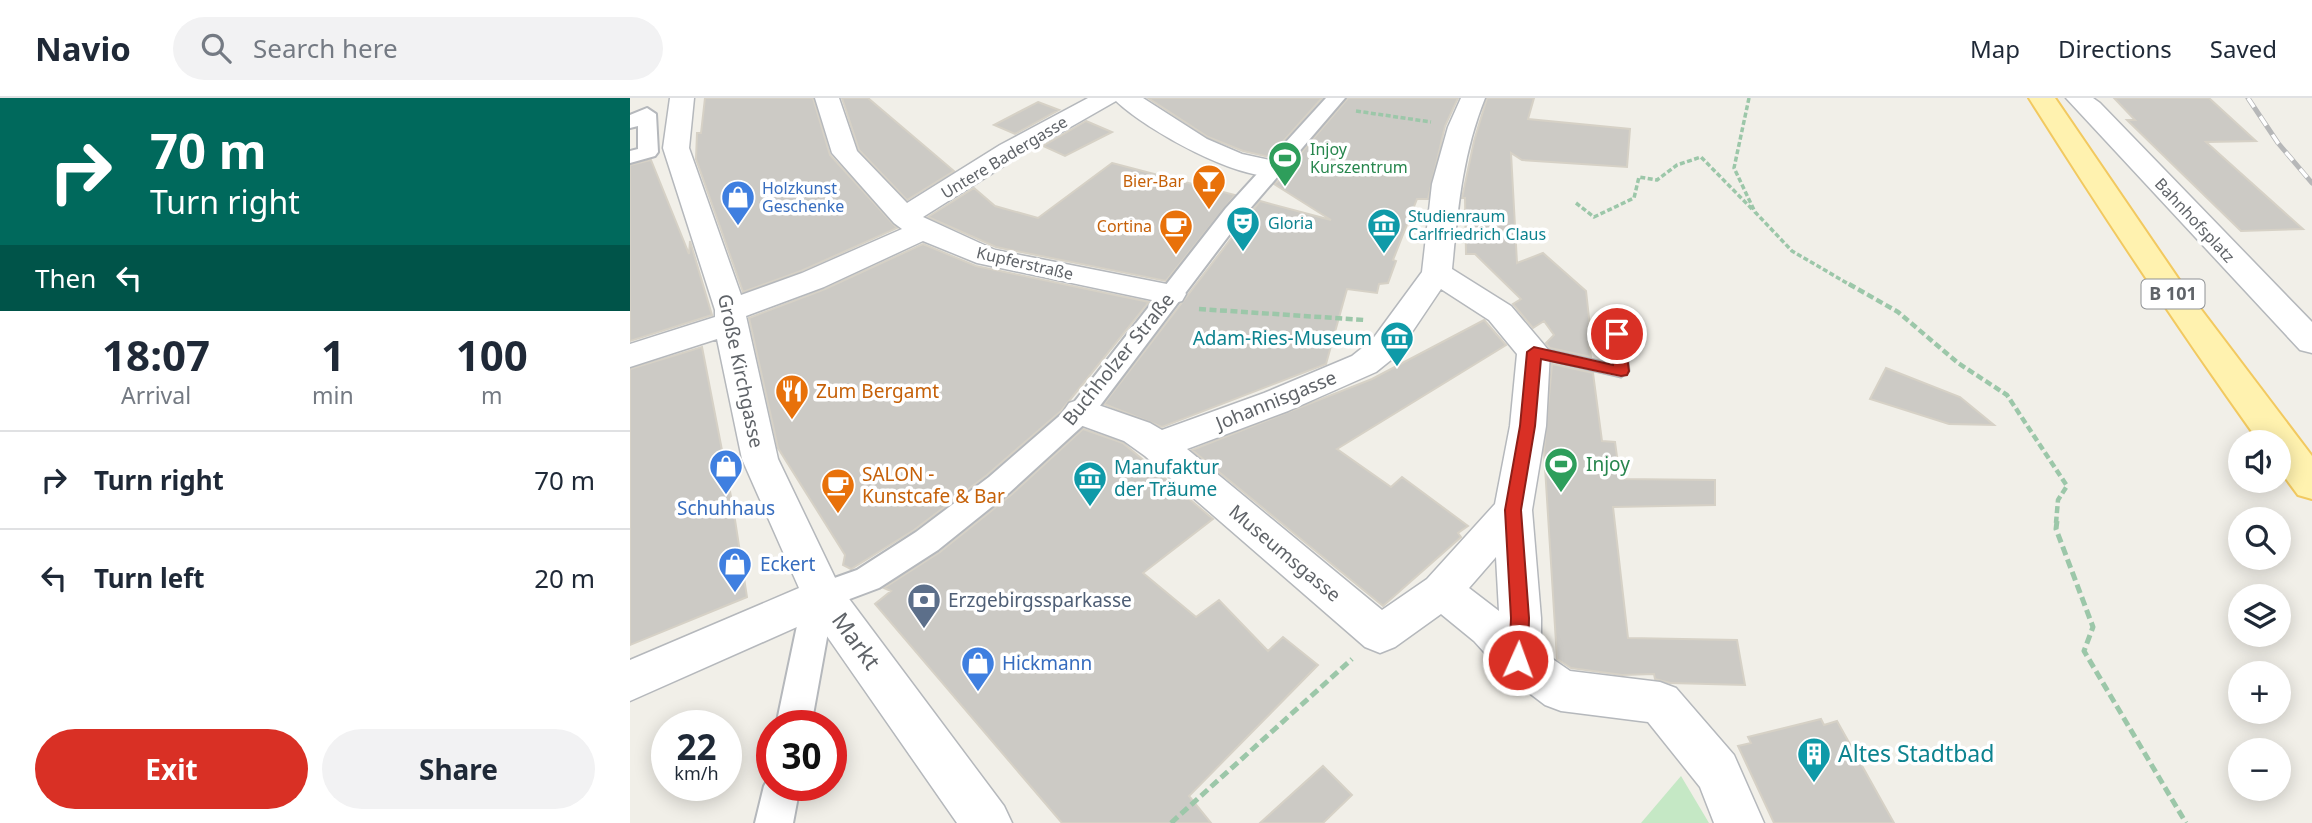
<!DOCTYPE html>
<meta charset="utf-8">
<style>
body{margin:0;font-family:"Noto Sans",sans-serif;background:#f2f2f3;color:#1f2937;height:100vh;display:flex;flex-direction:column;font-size:26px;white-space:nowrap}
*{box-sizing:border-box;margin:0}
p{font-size:23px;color:#747a83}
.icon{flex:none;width:38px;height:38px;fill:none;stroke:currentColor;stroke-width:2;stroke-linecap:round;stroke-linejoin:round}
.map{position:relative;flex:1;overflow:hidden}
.drawer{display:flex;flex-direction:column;background:#fff;width:630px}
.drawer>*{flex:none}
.top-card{background:#00695c;color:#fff;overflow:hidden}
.tools{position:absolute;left:1598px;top:332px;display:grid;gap:14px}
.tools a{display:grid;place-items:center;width:63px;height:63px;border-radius:50%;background:#fff;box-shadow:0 4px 18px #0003;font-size:35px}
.speed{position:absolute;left:21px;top:612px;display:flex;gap:14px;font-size:35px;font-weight:700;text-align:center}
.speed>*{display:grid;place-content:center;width:91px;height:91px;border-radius:50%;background:#fff;box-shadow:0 4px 18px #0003;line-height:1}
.speed small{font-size:18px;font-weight:400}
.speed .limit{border:10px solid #d22;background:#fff;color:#111}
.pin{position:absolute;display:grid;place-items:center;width:60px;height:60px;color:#fff;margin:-30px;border:4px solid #fff;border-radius:50%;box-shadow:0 2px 7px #0007}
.me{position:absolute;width:77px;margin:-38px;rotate:2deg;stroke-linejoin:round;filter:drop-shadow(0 0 5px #0008)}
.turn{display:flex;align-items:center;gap:24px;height:147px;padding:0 35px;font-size:32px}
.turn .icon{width:91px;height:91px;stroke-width:2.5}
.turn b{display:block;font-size:49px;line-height:60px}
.then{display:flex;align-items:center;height:66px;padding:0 35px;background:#0003;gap:14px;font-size:26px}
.eta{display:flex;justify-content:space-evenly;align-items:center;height:119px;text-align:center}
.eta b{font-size:42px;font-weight:700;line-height:49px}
.primary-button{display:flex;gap:14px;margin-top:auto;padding:14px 35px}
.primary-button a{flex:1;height:80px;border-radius:42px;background:#d93025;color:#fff;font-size:28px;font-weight:700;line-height:80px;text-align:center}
.primary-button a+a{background:#f2f2f3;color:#1f2937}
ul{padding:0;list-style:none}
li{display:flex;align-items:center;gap:21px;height:98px;padding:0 35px;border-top:2px solid #e0e1e3}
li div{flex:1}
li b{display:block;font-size:26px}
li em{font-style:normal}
header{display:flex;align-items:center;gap:42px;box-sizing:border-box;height:98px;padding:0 35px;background:#fff;border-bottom:2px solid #e0e1e3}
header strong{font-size:33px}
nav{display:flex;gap:38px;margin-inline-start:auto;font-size:24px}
.search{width:490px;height:63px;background:#f2f2f3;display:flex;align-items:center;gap:18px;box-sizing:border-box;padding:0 24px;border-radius:38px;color:#747a83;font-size:26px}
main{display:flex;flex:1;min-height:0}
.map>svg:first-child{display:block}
.green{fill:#c5e8c5}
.building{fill:#cccac5;stroke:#d6d1c6;stroke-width:2}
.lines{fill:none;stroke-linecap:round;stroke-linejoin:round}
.service-casing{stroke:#b5b8bc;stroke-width:3}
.pedestrian-casing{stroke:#b5b8bc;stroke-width:4}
.minor-casing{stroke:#b5b8bc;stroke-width:3}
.primary-casing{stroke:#f2c960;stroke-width:4}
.path-far2{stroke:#9cc7a9;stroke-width:3.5;stroke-dasharray:5 2.5;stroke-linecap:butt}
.path-far1{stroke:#9cc7a9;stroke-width:4.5;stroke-dasharray:7 3.5;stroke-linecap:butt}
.path{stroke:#9cc7a9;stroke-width:5;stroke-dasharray:9 4.5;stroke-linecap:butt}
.service{fill:#fff;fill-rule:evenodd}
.pedestrian{fill:#fff;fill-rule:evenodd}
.minor{fill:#fff;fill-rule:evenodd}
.primary{fill:#fff2af;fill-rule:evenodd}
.rail-casing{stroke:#b6b7b8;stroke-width:5}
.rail{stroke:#fff;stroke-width:3.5;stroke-dasharray:11;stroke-linecap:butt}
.route{fill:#d93025;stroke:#8d1f18;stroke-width:2}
.labels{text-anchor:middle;stroke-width:7;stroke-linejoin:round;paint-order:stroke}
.far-leisure-label{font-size:16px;fill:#27864d;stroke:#fff;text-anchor:start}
.far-street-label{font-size:16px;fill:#5f6368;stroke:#fff}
.far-food-label{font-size:16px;fill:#c56008;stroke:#fff;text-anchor:end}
.far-shop-label{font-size:16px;fill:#366cbe;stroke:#fff;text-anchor:start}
.far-culture-label{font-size:16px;fill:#0d838f;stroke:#fff;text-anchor:start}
.shield{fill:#fff;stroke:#8f9295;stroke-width:2}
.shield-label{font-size:18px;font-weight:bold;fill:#5f6368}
.culture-label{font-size:19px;fill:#0d838f;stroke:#fff;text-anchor:end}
.street-label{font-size:19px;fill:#5f6368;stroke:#fff}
.food-label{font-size:19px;fill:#c56008;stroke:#fff;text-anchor:start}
.leisure-label{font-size:19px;fill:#27864d;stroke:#fff;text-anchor:start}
.shop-label{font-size:19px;fill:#366cbe;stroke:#fff;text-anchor:start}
.service-label{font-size:19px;fill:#4e5e75;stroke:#fff;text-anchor:start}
.near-street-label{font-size:23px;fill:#5f6368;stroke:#fff}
.near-culture-label{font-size:23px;fill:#0d838f;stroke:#fff;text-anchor:start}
</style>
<header>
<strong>Navio</strong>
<div class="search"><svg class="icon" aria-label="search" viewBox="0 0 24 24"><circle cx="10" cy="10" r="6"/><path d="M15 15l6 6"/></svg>Search here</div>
<nav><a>Map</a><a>Directions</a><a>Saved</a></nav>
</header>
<main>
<section class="drawer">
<div class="top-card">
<div class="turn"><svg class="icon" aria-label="right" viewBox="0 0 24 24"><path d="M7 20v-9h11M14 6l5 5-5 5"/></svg><div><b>70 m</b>Turn right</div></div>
<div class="then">Then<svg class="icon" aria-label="left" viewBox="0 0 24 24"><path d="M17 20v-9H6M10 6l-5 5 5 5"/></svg></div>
</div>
<div class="eta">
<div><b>18:07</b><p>Arrival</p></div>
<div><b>1</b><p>min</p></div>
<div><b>100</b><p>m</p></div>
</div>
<ul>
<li><svg class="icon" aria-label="right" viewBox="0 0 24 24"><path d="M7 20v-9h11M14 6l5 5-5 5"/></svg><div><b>Turn right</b></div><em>70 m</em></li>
<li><svg class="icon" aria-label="left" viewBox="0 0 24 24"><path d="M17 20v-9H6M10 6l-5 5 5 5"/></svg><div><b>Turn left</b></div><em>20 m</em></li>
</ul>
<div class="primary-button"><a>Exit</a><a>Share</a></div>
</section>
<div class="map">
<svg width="1682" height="725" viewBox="0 0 1682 725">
<rect width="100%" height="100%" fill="#f1efe8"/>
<path class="green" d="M1051 678 1079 725H1011Z"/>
<path class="building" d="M75 0H183L200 57 267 130 171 173 113 194 66 61 67 35H71Z
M212 0H238L324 73 277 102 229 52Z
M518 0H692L639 59 613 53 578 39Z
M718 0H828L815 28 798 101H787L763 162 766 163 758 185 749 186 747 195 717 191 696 266 532 329 474 306 630 103 701 122 644 86 655 78 659 69Z
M857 0H904L898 21 1000 31 997 69 892 62 881 55 887 165 913 155 956 193 962 247H959L961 259 920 250 916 245 924 237 914 223 903 230 883 206 891 201 845 156H836L835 100H832L844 43Z
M1484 0H1579L1626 43 1576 44 1673 131 1611 133 1497 22H1505Z
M408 4 429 12 385 36 364 27Z
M456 23 482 34 435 58 413 48Z
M21 62 59 156 60 143 82 217 0 243V67Z
M482 65 605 97 536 183 366 149 298 119 344 90 365 108 408 120Z
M293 146 346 168 519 204 431 313 357 377 284 432 221 471 213 467 215 457 148 350 119 220 195 191Z
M854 222 876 247 707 351 761 389 772 379 838 428 828 435 831 439 753 508 562 352 742 281Z
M72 249 103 409 117 499 0 547V271Z
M922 266 963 275 972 343 985 344 990 381 1085 382V407L983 409 998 540 1107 542 1115 587 1040 585 1025 581 1024 576 992 577 941 570 927 561 914 353Z
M1256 270 1330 299 1364 327 1319 326 1240 301Z
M453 331 493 345 583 421 513 475 566 519 589 502 638 553 653 539 688 567 559 698 581 725H432L245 506 261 493 254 490 310 454 381 397Z
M1191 621 1194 627 1207 623 1264 725H1144L1108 648 1121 645 1118 639Z
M693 668 722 697 693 725H630Z"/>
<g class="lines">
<g class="service-casing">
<path id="service" d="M987 231 995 236 999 273 991 279 904 259 896 254 904 249 982 266 979 236Z"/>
</g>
<g class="pedestrian-casing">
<path id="pedestrian" d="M696 0H715L612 120 460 321 379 395 308 452 249 490 193 511 182 508 177 498 182 488 227 472 286 434 359 379 442 307 596 110Z
M17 10 26 16 28 54 25 58 0 65V53L8 51V28L0 30V17Z
M184 509 195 513 200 523 181 628H146L168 523 173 513Z
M142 674V688H170L163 725H125L134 688Z"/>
</g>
<g class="minor-casing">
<path id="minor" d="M40 0H64L59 50 111 197 172 175 272 131 264 125 202 55 185 0H209L227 53 277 105 370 47 458 0H513L577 41 612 56 653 65 657 71 653 77C613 87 515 31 486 3L388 59 293 119 365 152 552 189 556 196 552 203 541 206 347 165 293 143 194 189 116 218 148 361 208 486 374 708 382 725H327L185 521 0 603V562L169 490 112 361 87 241 0 269V246L85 219V212L33 50Z
M831 0H855C832 58 828 110 822 171L881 208 920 254 916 328 902 412 911 520V553L940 573 1030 584 1046 590 1104 657 1134 725H1084L1070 689 1018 624 931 613 915 607 874 576 844 543 811 516 765 549 750 555 735 549 515 358 494 343 439 323 433 314 439 305 451 301 520 325 532 332 634 295 722 258 742 242 792 174 802 86 818 29ZM811 191 859 222 887 256 880 328 865 406 797 481 752 512 557 351 658 313 746 274 766 258ZM866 459 869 513 839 490Z
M1436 0H1463L1470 5 1682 224V255L1670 252Z"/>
</g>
<g class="primary-casing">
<path id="primary" d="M1399 0H1425L1554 189 1682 358V401L1668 397 1648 370V345H1630C1549 232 1473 117 1399 0Z"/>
</g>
<path class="path-far2" d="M1119 0 1104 70 1125 114 1162 153 1222 188
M726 13 801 24
M946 105 964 119 1004 100 1009 79 1027 82 1047 67 1071 59 1122 111"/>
<path class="path-far1" d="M1219 186 1268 214 1328 265 1377 297 1437 388 1428 402 1426 425
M569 211 735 222"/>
<path class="path" d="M1427 423 1426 431 1463 529 1454 553 1556 725
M541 725 722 561"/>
<use href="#service" class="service"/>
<use href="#pedestrian" class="pedestrian"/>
<use href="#minor" class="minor"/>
<use href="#primary" class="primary"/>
<g class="rail-casing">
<path id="rail" d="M1618 0 1648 45 1682 85"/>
</g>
<use href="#rail" class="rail"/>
</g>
<path class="route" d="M987 231 994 236 999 273 997 277 991 278 911 261 905 328 891 412 899 520 898 562 895 568 888 570 882 568 879 562 881 520 875 412 890 328 897 254 904 249 983 267 980 236Z"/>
<defs>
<g id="stadium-pin" transform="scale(1.75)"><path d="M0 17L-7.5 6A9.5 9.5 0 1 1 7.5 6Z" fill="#2e9e5b" stroke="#fff"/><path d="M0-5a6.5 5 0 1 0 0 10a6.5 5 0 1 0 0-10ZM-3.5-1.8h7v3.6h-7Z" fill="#fff"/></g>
<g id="bar-pin" transform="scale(1.75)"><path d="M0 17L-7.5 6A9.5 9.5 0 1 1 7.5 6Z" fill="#e8710a" stroke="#fff"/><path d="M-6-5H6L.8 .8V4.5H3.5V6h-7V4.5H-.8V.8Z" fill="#fff"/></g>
<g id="shop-pin" transform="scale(1.75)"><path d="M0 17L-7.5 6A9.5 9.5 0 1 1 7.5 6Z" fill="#3f7fe0" stroke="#fff"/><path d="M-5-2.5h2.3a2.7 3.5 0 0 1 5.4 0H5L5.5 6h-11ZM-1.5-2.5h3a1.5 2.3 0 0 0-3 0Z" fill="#fff"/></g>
<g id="theatre-pin" transform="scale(1.75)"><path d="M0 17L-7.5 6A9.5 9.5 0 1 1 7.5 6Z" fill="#0f9aa8" stroke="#fff"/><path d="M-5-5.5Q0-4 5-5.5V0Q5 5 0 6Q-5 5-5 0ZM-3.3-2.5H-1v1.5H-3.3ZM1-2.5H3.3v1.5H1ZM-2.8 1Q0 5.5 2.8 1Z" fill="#fff"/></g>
<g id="museum-pin" transform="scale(1.75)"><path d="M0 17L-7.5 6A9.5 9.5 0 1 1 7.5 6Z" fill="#0f9aa8" stroke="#fff"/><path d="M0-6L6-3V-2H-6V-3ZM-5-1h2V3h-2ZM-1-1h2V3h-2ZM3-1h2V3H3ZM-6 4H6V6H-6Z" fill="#fff"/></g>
<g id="cafe-pin" transform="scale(1.75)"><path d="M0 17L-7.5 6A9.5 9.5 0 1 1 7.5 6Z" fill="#e8710a" stroke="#fff"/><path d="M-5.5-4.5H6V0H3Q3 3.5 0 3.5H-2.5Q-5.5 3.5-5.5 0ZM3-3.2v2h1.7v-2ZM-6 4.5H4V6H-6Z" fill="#fff"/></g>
<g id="restaurant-pin" transform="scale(1.75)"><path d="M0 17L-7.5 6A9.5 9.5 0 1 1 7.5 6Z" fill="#e8710a" stroke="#fff"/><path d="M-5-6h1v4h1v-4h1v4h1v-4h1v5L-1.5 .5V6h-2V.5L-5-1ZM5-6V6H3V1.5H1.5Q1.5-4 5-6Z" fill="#fff"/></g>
<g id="bank-pin" transform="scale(1.75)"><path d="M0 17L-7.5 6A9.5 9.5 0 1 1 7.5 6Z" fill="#5c6f8a" stroke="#fff"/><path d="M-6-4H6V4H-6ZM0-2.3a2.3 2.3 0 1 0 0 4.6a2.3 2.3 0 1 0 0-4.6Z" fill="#fff"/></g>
<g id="building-pin" transform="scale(1.75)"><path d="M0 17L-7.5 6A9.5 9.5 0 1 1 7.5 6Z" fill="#0f9aa8" stroke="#fff"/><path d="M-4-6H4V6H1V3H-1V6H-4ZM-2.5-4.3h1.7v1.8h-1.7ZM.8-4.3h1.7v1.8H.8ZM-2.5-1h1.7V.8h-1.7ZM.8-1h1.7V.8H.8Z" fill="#fff"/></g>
</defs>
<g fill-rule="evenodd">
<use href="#stadium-pin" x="655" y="60"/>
<use href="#bar-pin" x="579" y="83"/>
<use href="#shop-pin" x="108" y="99"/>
<use href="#theatre-pin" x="613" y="125"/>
<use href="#museum-pin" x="754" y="127"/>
<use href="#cafe-pin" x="546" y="128"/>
<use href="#museum-pin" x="767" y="240"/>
<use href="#restaurant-pin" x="162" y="293"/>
<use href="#stadium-pin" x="931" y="366"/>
<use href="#shop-pin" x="96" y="368"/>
<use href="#museum-pin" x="460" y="380"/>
<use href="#cafe-pin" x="208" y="387"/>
<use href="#shop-pin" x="105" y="466"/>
<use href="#bank-pin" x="294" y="502"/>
<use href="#shop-pin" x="348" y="565"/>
<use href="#building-pin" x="1184" y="656"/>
</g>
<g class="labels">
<g class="far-leisure-label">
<text x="680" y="57">Injoy<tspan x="680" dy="18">Kurszentrum</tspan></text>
</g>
<g class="far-street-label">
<text transform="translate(374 59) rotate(-31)" y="6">Untere Badergasse</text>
<text transform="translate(1565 122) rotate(47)" y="6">Bahnhofsplatz</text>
<text transform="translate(395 165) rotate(13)" y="6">Kupferstraße</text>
</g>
<g class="far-food-label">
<text x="554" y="89">Bier-Bar</text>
<text x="522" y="134">Cortina</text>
</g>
<g class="far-shop-label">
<text x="132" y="96">Holzkunst<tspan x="132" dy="18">Geschenke</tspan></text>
</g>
<g class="far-culture-label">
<text x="778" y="124">Studienraum<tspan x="778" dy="18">Carlfriedrich Claus</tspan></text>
<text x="638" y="131">Gloria</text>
</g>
<rect class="shield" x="1511.5" y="181.5" width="63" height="29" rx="5"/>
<g class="shield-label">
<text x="1543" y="202">B 101</text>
</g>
<g class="culture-label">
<text x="742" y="247">Adam-Ries-Museum</text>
<text x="484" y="376" text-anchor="start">Manufaktur<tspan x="484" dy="22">der Träume</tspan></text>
</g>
<g class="street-label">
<text transform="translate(488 261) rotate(-51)" y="7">Buchholzer Straße</text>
<text transform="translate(111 273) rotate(78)" y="7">Große Kirchgasse</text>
<text transform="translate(646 302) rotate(-22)" y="7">Johannisgasse</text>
<text transform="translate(655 455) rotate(40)" y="7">Museumsgasse</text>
</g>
<g class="food-label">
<text x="186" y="300">Zum Bergamt</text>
<text x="232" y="383">SALON -<tspan x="232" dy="22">Kunstcafe &amp; Bar</tspan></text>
</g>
<g class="leisure-label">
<text x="956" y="373">Injoy</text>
</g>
<g class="shop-label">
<text x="96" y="417" text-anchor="middle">Schuhhaus</text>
<text x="130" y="473">Eckert</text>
<text x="372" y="572">Hickmann</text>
</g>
<g class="service-label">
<text x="318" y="509">Erzgebirgssparkasse</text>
</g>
<g class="near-street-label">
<text transform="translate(226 543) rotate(54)" y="8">Markt</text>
</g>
<g class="near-culture-label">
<text x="1208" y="664">Altes Stadtbad</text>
</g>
</g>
</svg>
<div class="tools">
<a><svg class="icon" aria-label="sound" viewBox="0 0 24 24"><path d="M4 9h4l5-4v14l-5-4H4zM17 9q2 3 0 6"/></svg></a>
<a><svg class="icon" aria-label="search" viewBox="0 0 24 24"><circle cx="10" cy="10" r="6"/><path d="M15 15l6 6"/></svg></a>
<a><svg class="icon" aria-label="layers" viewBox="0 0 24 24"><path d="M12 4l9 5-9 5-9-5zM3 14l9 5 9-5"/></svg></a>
<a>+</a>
<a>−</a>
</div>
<div class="speed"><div>22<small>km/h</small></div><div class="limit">30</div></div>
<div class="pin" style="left:987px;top:236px;background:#d93025"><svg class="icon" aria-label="arrive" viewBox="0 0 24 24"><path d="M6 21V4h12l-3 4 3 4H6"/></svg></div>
<svg class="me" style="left:888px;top:562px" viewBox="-20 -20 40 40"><circle r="17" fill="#d93025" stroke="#fff" stroke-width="3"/><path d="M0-11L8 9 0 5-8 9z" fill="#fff"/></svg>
</div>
</main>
